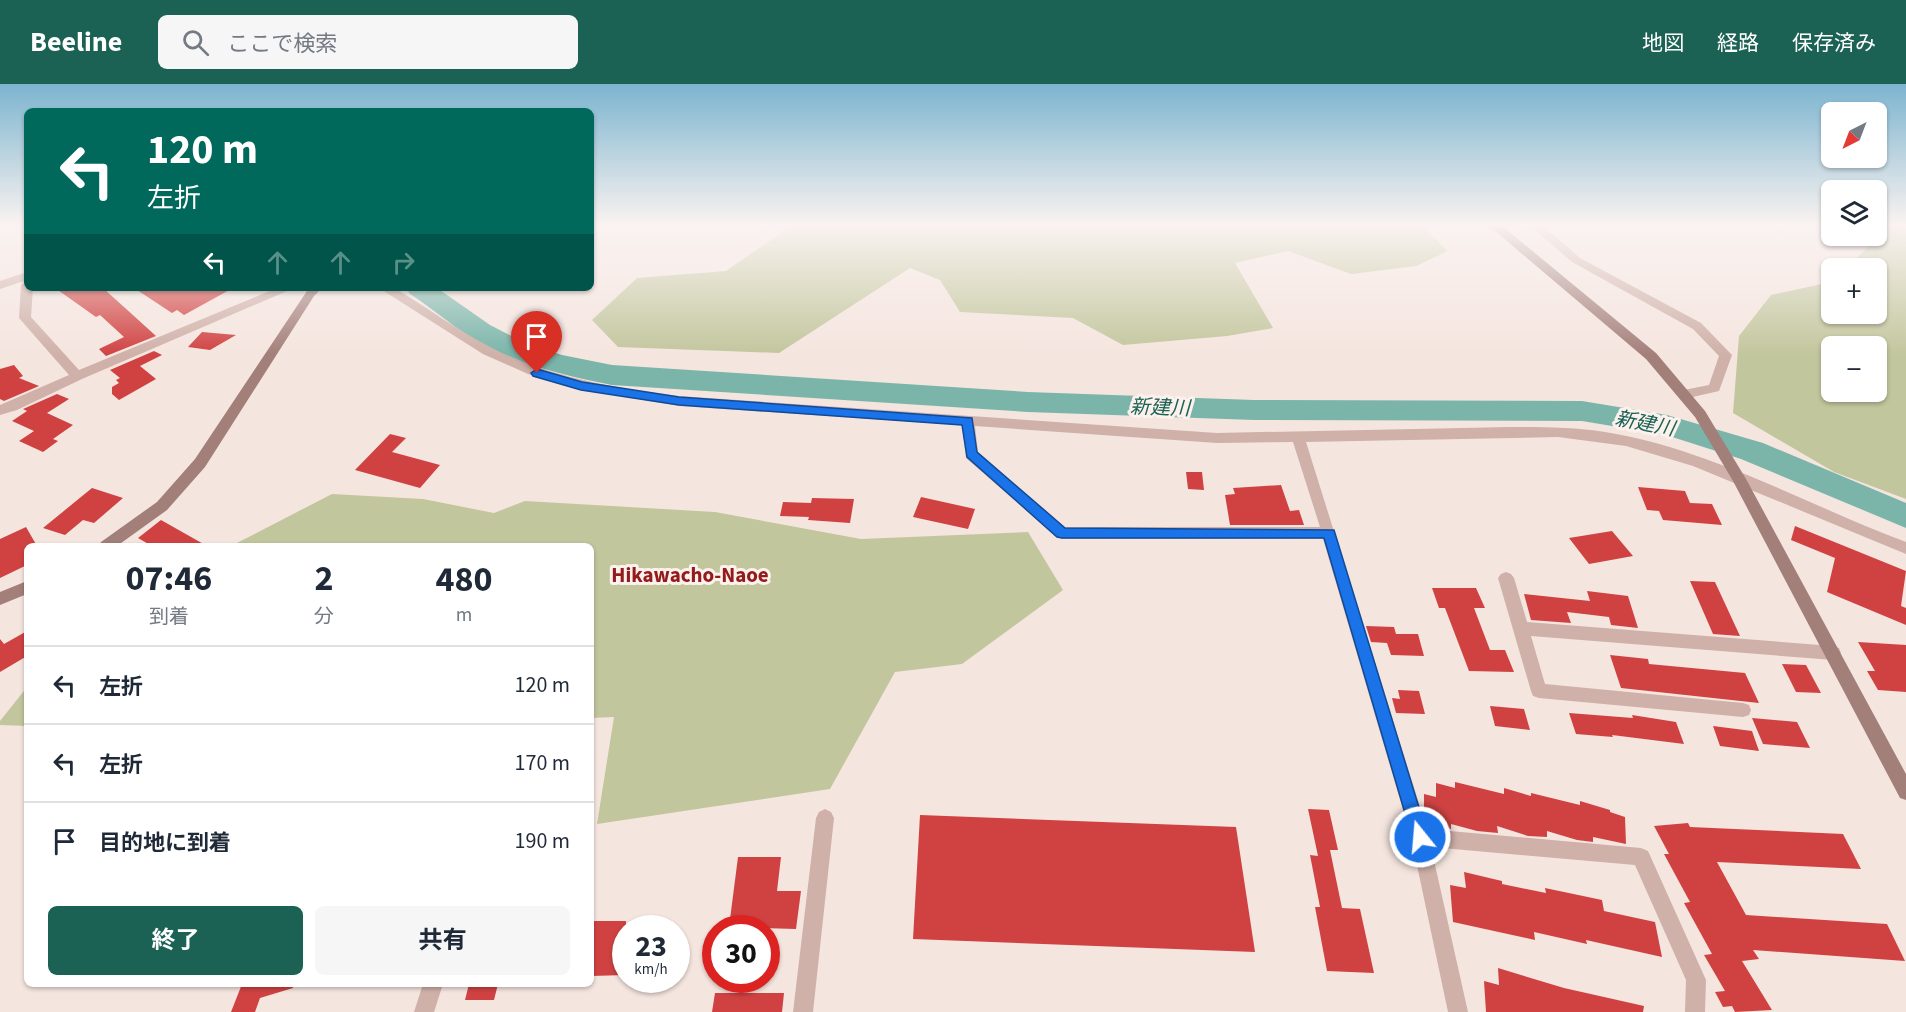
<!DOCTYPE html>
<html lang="ja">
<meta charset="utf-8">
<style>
body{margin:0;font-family:"Source Sans 3","Noto Sans JP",sans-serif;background:#f6f6f7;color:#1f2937;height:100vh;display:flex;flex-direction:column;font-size:22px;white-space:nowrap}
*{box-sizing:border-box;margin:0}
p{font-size:20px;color:#747a83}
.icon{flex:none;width:33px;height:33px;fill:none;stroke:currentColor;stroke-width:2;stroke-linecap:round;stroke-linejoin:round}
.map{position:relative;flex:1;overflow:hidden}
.details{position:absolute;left:24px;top:459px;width:570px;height:444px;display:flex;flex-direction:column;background:#fff;border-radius:9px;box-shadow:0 2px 4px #0004}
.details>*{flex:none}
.guide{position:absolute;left:24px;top:24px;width:570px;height:183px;border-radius:9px;box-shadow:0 2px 4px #0004;background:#00695c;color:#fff;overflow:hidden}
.needle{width:39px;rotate:222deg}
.controls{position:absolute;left:1821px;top:18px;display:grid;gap:12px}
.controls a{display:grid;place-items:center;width:66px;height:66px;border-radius:9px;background:#fff;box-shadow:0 2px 4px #0004;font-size:30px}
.speed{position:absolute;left:612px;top:831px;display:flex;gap:12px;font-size:30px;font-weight:700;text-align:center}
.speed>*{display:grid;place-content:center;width:78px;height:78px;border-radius:50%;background:#fff;box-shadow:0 2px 4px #0004;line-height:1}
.speed small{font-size:15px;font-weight:400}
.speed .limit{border:9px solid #d22;background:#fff;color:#111}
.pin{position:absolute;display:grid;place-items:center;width:51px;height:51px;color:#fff;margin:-62px -26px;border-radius:50% 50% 50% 0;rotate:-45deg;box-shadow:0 0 6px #0007}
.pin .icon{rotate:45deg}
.me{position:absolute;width:66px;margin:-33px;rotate:343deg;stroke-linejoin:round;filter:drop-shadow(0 0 4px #0008)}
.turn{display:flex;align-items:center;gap:21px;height:126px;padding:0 24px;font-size:27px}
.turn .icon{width:78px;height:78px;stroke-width:2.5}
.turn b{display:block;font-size:42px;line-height:51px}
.lanes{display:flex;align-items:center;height:57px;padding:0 24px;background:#0003;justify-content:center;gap:30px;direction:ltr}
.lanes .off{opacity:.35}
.eta{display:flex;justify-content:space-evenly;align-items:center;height:102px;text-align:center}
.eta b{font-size:36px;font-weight:700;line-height:42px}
.primary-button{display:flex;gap:12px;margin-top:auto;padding:12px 24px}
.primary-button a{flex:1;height:69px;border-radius:9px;background:#1b6255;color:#fff;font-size:24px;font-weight:700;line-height:69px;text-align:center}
.primary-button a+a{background:#f6f6f7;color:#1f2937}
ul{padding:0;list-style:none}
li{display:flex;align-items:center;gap:18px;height:78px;padding:0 24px;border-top:2px solid #e0e1e3}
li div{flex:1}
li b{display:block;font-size:22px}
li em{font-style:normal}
header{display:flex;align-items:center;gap:36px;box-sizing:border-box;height:84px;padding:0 30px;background:#1b6255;color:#fff}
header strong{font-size:28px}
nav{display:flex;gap:33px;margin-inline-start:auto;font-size:21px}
.search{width:420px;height:54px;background:#f6f6f7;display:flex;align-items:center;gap:15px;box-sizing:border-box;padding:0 21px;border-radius:9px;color:#747a83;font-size:22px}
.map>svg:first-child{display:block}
.green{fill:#c2c69d;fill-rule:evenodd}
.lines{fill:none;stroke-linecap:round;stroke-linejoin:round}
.river{fill:#7bb5aa;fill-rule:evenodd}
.building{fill:#d04242}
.street{fill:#cfb1a9;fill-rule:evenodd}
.secondary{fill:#a37f7a;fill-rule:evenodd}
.route{fill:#1a73e8;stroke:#114b97;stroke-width:1.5}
.labels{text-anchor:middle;stroke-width:6;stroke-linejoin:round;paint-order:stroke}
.water-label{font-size:20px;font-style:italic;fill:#1b6255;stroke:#fcf1ec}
.quarter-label{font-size:21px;font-weight:bold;fill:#921b1b;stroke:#fcf1ec}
</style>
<header>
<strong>Beeline</strong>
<div class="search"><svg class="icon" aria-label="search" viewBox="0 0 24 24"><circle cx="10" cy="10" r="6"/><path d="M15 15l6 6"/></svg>ここで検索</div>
<nav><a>地図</a><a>経路</a><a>保存済み</a></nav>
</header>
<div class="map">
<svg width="1906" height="928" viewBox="0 0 1906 928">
<rect width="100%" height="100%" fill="#f5e5df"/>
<path class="green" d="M792 141H1421L1448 167 1416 182 1351 190 1288 167 1235 179 1273 244 1227 252 1123 261 1073 234 960 228 940 196 910 184 779 269 618 263 592 236 637 194 726 187Z
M1889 141H1906V415L1834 388 1733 329 1739 252 1771 211 1831 198 1832 230H1876V184H1847ZM1832 262H1876V308H1832Z
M332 410 423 415 494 429 525 417 715 428 861 455 1028 448 1063 506 962 580 895 588 830 705 597 740 614 633 591 634V462H231Z
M27 603V642L0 641V637Z"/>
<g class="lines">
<path class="river" d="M406 204H437L490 241 521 257 562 271 612 281 1028 308 1254 316 1582 317 1667 331 1763 359 1906 419V444L1741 375 1666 351 1582 337 1254 336 1028 328 612 301C563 291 513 280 471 253 449 240 431 223 410 210Z"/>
</g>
<path class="building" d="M55 204H103L156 252 106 272 99 265 124 253 100 231 96 233Z
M134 204H233L184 231 177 226 172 229Z
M202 248 236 251 210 266 188 263Z
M154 267 162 271 140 282 156 295 119 316 112 310V303L119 299 116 296 120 294 110 286Z
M14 281 23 292 19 294 39 302 4 317 0 315V285Z
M57 310 69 315 47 329 73 341 53 355 58 357 43 368 19 357 34 347 12 337 27 327 23 325Z
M390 350 406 354 392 368 440 381 420 404 355 386Z
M1186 388H1202L1204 406 1188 405Z
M1281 401 1290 427 1299 426 1304 441H1230L1225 411 1235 410 1233 404Z
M1638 403 1685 407 1690 419 1712 420 1722 441 1663 436 1659 427 1647 426Z
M92 404 123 414 94 439 83 436 65 451 43 444Z
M921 413 975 425 968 445 913 433Z
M812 414 854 415 850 439 808 436 809 433 780 432 783 418 811 419Z
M161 436 207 462H152L138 454Z
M1795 442 1906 487 1901 522 1906 524V541L1827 508 1835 474 1791 456Z
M26 443 37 462H27V481L0 494V455Z
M1612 447 1633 472 1589 480 1569 454Z
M1690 497 1715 498 1740 552 1713 550Z
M1432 504H1476L1485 524H1474L1490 566H1505L1514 588 1469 587 1445 524H1439Z
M1587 507 1628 512 1638 544 1611 541 1609 533 1567 528 1571 539 1531 536 1524 510 1590 517Z
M1366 542 1394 543 1396 550H1418L1424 572 1391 571 1387 559 1371 558Z
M27 547V572L0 588V555L4 560Z
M1858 558 1906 561V608L1878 606 1867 587H1875Z
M1610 571 1648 575 1649 580 1745 589 1759 619 1621 604Z
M1782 580 1806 581 1821 609 1796 608Z
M1398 606 1419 607 1425 630 1396 629 1392 614 1400 615Z
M1490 622 1524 625 1530 646 1495 642Z
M1569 629 1633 634 1632 631 1676 638 1684 660 1612 651 1613 653 1576 650Z
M1752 634 1797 638 1810 664 1763 660Z
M1713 642 1752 647 1759 667 1720 662Z
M1455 698 1504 710V704L1531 712V709L1580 721V717L1610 726V728L1625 733 1626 760 1593 753V758L1577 756 1547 747V753L1528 752 1497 742 1498 749 1477 747 1451 740V745L1427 738 1424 727V710L1436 713V699L1455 704Z
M1308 725 1329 726 1338 766H1330L1342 824 1360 825 1374 889 1327 887 1315 823H1320L1310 771 1318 772Z
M920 731 1236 743 1255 868 913 855Z
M1688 739 1690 743 1843 750 1861 785 1717 778 1746 831 1887 840 1905 877 1753 866 1759 875 1742 877 1772 926 1735 928 1732 922 1723 923 1715 908 1725 907 1704 871 1712 870 1684 819 1690 818 1664 770H1669L1654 742Z
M738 773H781L777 807H801L796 845 729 843Z
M1464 788 1502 797V800L1546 809 1545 804 1602 816 1604 827 1655 838 1662 873 1586 856 1587 860 1534 848 1535 856 1453 838 1450 801 1466 804Z
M591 837H626V891L591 892Z
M1498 884 1564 904 1644 922 1643 928H1486L1484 897 1499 901Z
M242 900H292L293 904 260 914 255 928H231Z
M469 900H498L494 916H465Z
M715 909H784L782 928H712Z"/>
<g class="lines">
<path class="street" d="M1529 141H1542L1580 174 1701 239 1732 271 1719 307 1684 315 1679 313 1677 310 1679 307 1709 301 1719 272 1693 245 1572 178Z
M27 188V196L0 205V197Z
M27 197V204H33L31 233 79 286 277 204H294L82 295 17 326 0 331V321L69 291 19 234 21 201Z
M379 204H394C427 223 458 247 492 264 551 294 615 304 679 312L1217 349 1509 343C1541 343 1574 343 1605 348 1711 365 1807 421 1906 458V470L1693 382 1626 362 1558 353 1306 358 1427 745 1641 764 1648 767 1706 896 1705 928H1685L1686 896 1635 781 1431 763 1468 928H1448L1411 753 1323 455H1062L1057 453 966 374 962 341 679 322 580 305 528 290 483 270ZM975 342 1217 359 1293 358 1320 443H1065L978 368Z
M1506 488 1511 490 1514 494 1527 538 1833 562 1839 564 1841 569 1839 574 1833 576 1531 552 1545 600 1743 619 1749 621 1751 626 1749 631 1743 633 1539 614 1533 612 1531 607 1498 494 1501 490Z
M825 725 831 728 834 734 813 928H793L816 734 819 728Z
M423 900H443L434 928H414Z"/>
<path class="secondary" d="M1488 141H1501L1656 269 1705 327 1746 395 1906 690V716L1900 714 1733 397 1695 333 1646 275Z
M309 204H322L314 212 205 383 167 426 117 462H99L101 458 157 418 195 375Z
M27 497V510L0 521V508Z"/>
</g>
<linearGradient id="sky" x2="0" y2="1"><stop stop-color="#7cb4cf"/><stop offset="0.52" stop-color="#faf3f1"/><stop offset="1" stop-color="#faf3f1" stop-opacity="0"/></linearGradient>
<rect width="1906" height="271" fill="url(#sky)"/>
<path class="route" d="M537 285 582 298 679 313 972 334 977 368 1065 444 1334 446 1428 753 1426 758 1420 761 1414 758 1412 753 1324 454H1062L1057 453 967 373 962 341 679 321 581 306 533 292 531 289Z"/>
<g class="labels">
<g class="water-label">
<text transform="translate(1160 323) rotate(2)" y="7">新建川</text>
<text transform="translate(1645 339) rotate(11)" y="7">新建川</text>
</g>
<g class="quarter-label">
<text x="690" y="498">Hikawacho-Naoe</text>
</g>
</g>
</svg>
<div class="controls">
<a><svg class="needle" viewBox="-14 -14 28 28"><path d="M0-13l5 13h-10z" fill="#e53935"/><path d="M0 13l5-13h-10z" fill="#747a83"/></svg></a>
<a><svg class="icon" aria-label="layers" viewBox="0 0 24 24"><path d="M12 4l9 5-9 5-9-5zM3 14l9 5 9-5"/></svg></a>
<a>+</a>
<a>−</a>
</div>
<div class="speed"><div>23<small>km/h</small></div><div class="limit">30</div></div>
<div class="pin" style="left:537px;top:289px;background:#d93025"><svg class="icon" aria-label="arrive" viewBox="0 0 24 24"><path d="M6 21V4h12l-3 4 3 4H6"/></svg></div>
<svg class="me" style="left:1420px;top:753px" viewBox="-20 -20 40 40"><circle r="17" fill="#1a73e8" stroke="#fff" stroke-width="3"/><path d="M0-11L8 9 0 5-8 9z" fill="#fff"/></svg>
<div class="guide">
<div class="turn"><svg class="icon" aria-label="left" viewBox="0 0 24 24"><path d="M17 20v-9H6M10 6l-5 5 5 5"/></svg><div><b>120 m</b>左折</div></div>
<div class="lanes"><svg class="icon" aria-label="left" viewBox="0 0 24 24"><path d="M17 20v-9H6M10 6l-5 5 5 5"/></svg><svg class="icon off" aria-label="ahead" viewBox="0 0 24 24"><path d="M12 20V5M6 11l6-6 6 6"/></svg><svg class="icon off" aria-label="ahead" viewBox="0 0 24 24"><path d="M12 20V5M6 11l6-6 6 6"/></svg><svg class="icon off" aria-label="right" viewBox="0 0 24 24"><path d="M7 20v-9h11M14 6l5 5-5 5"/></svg></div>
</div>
<section class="details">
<div class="eta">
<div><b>07:46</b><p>到着</p></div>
<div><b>2</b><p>分</p></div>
<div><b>480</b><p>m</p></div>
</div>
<ul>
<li><svg class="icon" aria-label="left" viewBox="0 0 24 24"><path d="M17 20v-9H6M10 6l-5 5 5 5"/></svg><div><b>左折</b></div><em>120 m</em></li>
<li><svg class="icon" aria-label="left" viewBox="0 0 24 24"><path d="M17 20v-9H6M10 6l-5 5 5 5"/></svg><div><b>左折</b></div><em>170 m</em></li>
<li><svg class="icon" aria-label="arrive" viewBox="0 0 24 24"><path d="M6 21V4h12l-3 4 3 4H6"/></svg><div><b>目的地に到着</b></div><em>190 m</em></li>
</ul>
<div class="primary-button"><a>終了</a><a>共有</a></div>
</section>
</div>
